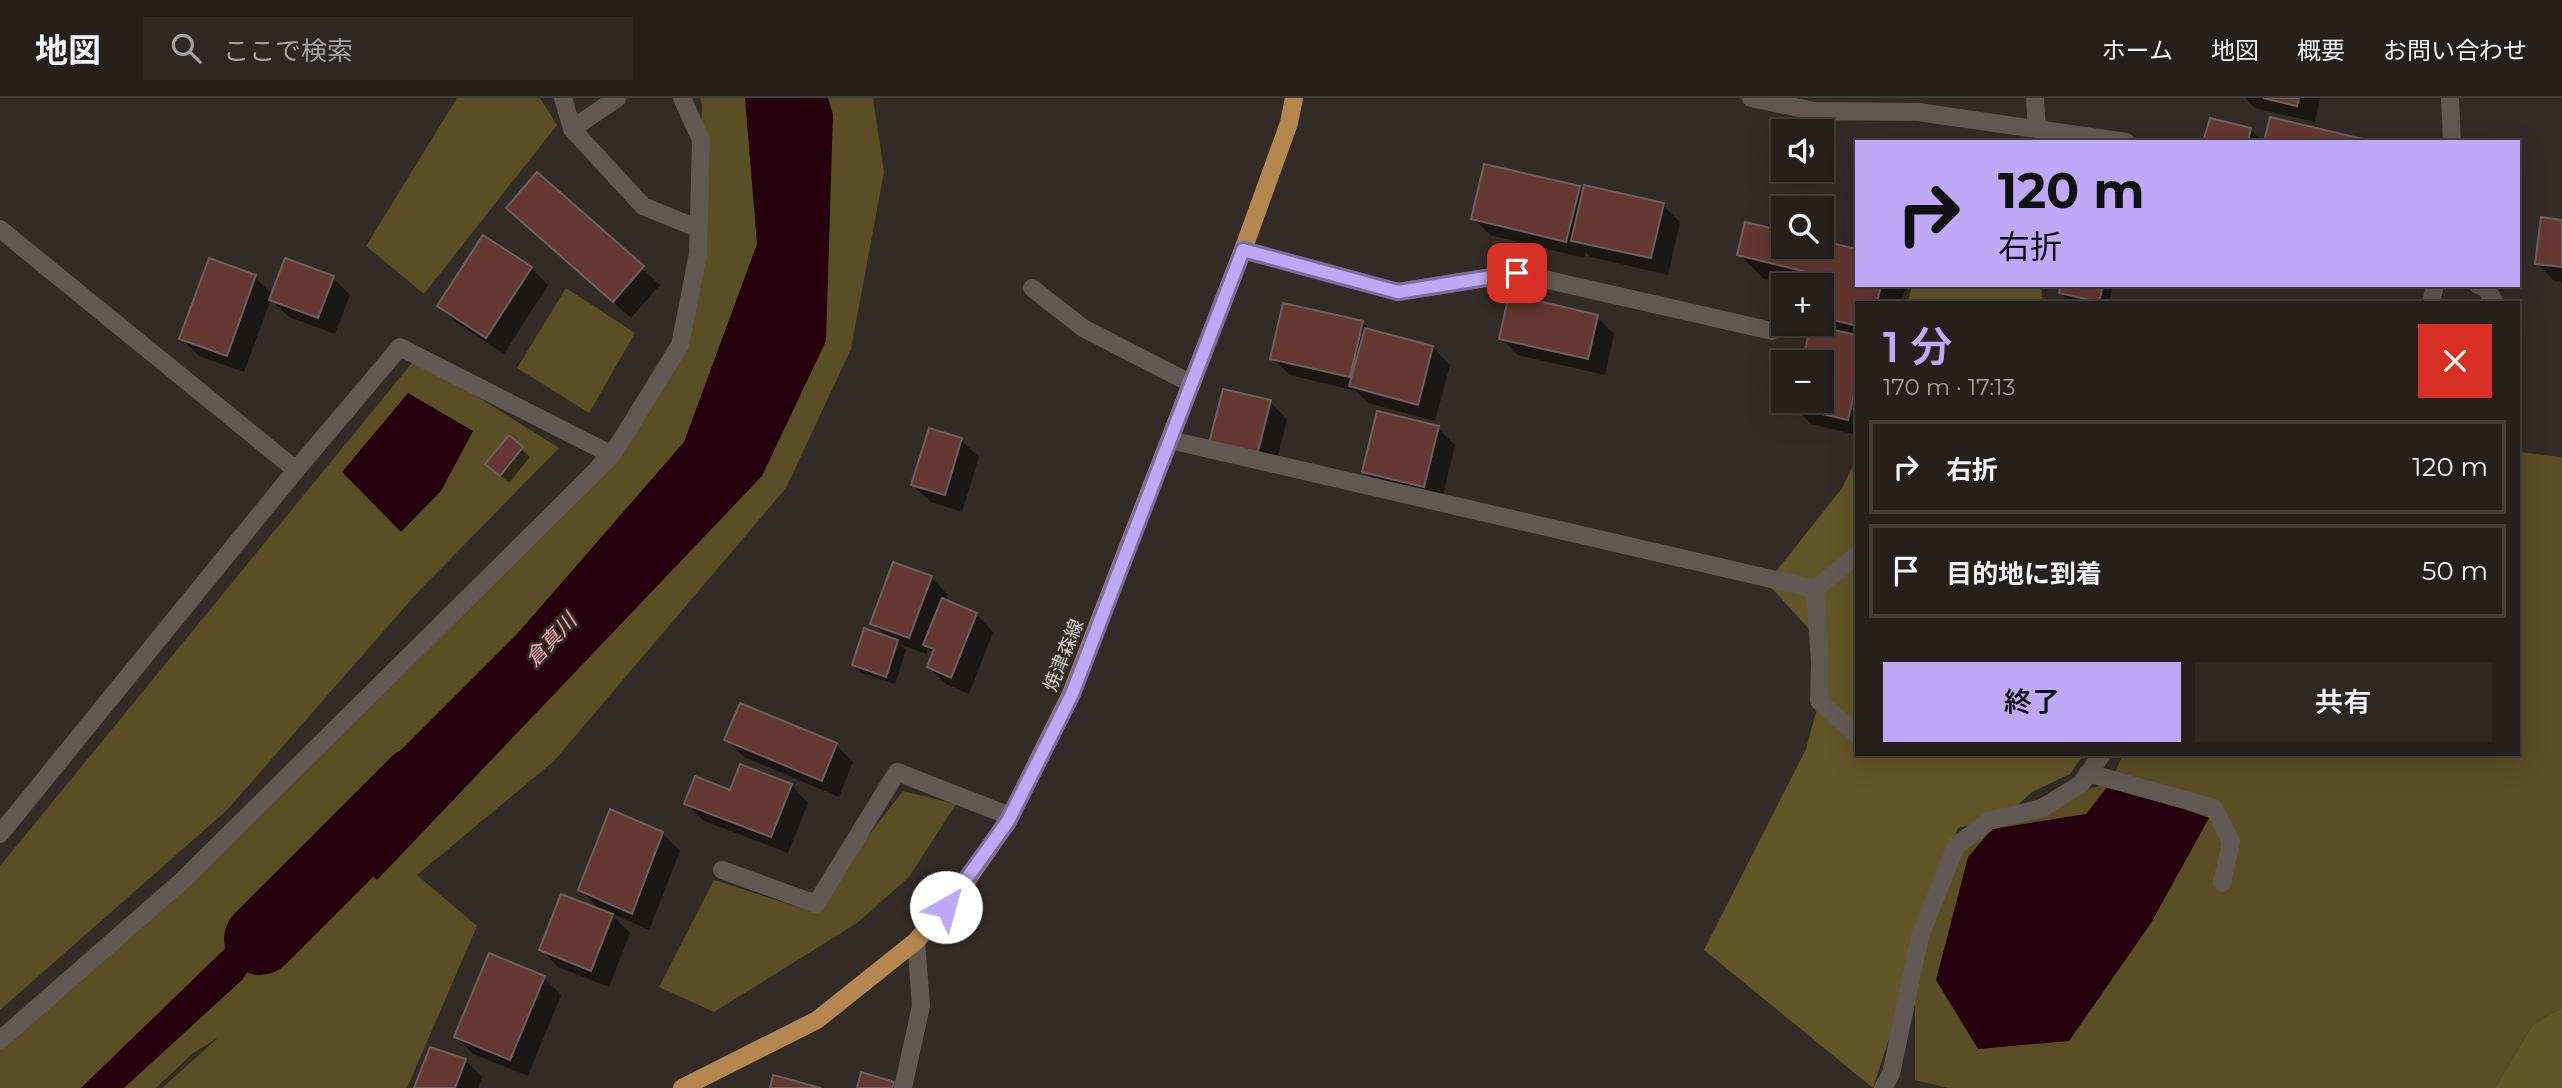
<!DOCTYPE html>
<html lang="ja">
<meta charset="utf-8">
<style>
body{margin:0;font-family:Montserrat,"Noto Sans JP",sans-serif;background:#2e2825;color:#f1f3f6;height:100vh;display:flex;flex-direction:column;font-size:26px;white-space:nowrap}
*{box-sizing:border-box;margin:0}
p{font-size:23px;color:#a4a3a3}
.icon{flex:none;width:38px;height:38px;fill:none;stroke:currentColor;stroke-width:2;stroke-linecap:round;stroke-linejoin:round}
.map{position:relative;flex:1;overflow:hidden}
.details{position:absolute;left:1855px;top:203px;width:665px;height:455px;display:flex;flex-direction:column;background:#26201c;border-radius:0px;box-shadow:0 7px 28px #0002,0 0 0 2px #423e3b}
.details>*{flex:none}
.top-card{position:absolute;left:1855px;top:42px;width:665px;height:147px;border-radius:0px;box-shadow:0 7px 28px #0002,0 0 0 2px #423e3b;background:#bda9f5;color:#111;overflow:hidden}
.controls{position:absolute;left:1771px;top:21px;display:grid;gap:14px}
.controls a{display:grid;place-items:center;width:63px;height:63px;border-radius:0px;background:#26201c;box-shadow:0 7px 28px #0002,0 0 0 2px #423e3b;font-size:35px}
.pin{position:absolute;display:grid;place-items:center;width:60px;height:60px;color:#fff;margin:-30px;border-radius:14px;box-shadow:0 4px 10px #0006}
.me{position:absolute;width:77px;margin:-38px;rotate:38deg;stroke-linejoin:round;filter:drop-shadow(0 0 5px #0008)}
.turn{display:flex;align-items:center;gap:24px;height:147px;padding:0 28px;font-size:32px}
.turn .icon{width:91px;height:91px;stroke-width:2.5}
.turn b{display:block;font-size:49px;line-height:60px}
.round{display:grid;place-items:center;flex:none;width:74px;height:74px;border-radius:0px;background:#2e2825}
.headline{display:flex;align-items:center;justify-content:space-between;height:119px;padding:0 28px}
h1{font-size:42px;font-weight:600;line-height:52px;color:#bda9f5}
.primary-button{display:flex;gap:14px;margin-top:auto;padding:14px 28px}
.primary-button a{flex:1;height:80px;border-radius:0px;background:#bda9f5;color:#111;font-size:28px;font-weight:600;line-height:80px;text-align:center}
.primary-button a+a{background:#2e2825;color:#f1f3f6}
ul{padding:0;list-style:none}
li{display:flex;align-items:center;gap:21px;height:94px;margin:0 14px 10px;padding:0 14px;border:4px solid #423e3b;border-radius:0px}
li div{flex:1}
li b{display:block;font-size:26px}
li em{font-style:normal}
header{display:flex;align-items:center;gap:42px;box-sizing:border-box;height:98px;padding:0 35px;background:#26201c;border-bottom:2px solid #423e3b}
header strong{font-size:33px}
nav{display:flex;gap:38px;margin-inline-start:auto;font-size:24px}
.search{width:490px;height:63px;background:#2e2825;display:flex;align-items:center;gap:18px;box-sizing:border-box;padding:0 24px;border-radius:0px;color:#a4a3a3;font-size:26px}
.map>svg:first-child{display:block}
.green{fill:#594e24}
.forest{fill:#615627}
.water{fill:#26010d}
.shadow{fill:#0007}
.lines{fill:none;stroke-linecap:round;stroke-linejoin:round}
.river{stroke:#26010d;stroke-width:72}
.building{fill:#653732;stroke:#6c605e;stroke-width:2}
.service{stroke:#625853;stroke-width:18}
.minor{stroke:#625853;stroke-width:18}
.primary{stroke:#b3874d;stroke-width:18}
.route-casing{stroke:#7b6e9f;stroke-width:18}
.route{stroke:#bda9f5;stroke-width:12}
.labels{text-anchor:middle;stroke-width:5;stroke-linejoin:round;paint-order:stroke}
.street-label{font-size:19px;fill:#ddd7d4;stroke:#332b26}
.water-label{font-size:21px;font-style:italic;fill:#f9a9bb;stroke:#332b26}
</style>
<header>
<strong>地図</strong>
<div class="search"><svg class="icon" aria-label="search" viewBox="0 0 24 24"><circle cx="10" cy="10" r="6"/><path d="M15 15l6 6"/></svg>ここで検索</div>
<nav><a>ホーム</a><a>地図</a><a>概要</a><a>お問い合わせ</a></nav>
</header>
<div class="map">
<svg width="2562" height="990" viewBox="0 0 2562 990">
<rect width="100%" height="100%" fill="#332b26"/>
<path class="green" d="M457 0H540L557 27 424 196 366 148Z
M700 0H873L884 74 851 251 786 390 554 663 417 777 477 828 407 990H162L219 939 192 956 156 990H0V942L146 817 539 423 676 268 698 156 702 6Z
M566 190 635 235 589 315 517 270Z
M416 260 559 350 417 495 227 712 0 912V768Z
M2518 354 2562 359V910L2533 926 2495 990H1948L1915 982V862L1956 748 1989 723 2111 684 2123 656H2518Z
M903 693 956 706 909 779 857 825 714 914 659 889 714 782 810 813Z"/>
<path class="forest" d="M1906 187H2041L2043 205H1901Z
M1857 360V656H2084L2070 676 2032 694 2007 717 1958 730 1873 990 1704 852 1806 651 1819 603 1809 531 1767 485 1842 390Z
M2562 910V990H2495L2533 926Z"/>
<path class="water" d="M745 0H828L833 16 826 243 762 378 377 782 323 730 517 536 684 344 757 146Z
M408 295 473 333 441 393 401 434 342 374Z
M2111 684 2209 720 2151 825 2069 943 1978 951 1936 882 1968 759 1992 731 2086 716Z
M311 754 341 784 262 852 242 882 124 990H81L271 806Z"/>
<path class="shadow" d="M2245 0H2320L2315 24 2255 10Z
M2250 31 2259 40 2258 44H2205Z
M537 77 660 187 631 220 508 110Z
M1579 90 1584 95 1663 107 1680 124 1668 177 1591 159 1585 154 1584 160 1490 137 1473 120Z
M2562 124V184L2554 183 2537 165Z
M1746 126 1783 135V149H1822V144L1857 153V187H1912L1908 205H1857V337L1811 326 1794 308 1795 303H1822V264H1804L1812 229 1819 230 1814 226H1822V187H1788L1764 181 1739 156Z
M531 170 548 187 504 256 457 225 440 207Z
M255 179 273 197 333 180 350 197 335 236 289 219 271 201 244 274 199 258 181 240Z
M2063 187H2113L2109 205 2069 203 2061 195Z
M1597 219 1614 236 1605 277 1518 257 1500 240Z
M1362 225 1371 233 1433 250 1450 267 1435 323 1368 305 1356 293 1290 277 1272 260Z
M1270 304 1287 321 1274 374 1228 362Z
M1438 330 1455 347 1441 405 1381 391 1364 373Z
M509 340 530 359 509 385 496 374Z
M961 342 979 359 962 414 931 404 913 387Z
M931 479 948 497 946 504 976 516 993 534 969 596 946 586 929 569 934 556 928 550 926 556 900 546 906 552 895 586 862 575 854 567 888 540 872 525Z
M727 642 836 647 853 664 839 699 744 659Z
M791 687 808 705 788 755 704 723 686 706 731 694Z
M662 735 680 753 649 832 609 814 630 835 609 889 558 869 541 851 602 814 580 791Z
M544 880 561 897 528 978 473 956 456 938Z
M465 962 482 979 478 990H416Z"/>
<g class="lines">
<path class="river" d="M260 841 417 684"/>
</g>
<path class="building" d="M2263 0H2299L2297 8Z
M2270 19 2375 44H2264Z
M2210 20 2251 30 2248 44H2203Z
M1484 66 1580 88 1566 144 1471 121Z
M537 74 644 168 613 204 506 110Z
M1584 87 1664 105 1651 160 1571 143Z
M2541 119 2562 122V169L2535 166Z
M1745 124 1783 133V149H1822V143L1857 151V187H1881L1877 205H1857V228L1822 219V187H1807L1811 175 1737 157Z
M483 137 532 169 486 240 437 208Z
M209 160 256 177 227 258 179 241Z
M285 160 334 178 318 220 269 202Z
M2061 187H2103L2099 204 2059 195Z
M1509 196 1598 217 1588 261 1499 241Z
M1283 205 1363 223 1350 279 1270 261Z
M1811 227 1857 237V283L1848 322 1792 309 1793 303H1822V264H1802Z
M1365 230 1433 248 1418 307 1349 288Z
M1223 291 1271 302 1257 357 1209 345Z
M1377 313 1439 328 1424 389 1362 374Z
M929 330 962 340 945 397 911 387Z
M509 337 523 349 500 378 485 366Z
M893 464 932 478 909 540 870 526Z
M942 500 977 515 951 580 927 569 934 551 923 547Z
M864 530 898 542 886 579 852 567Z
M740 605 837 645 822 683 724 642Z
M740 666 792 686 771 739 684 706 695 678 730 692Z
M610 711 663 734 632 816 578 792Z
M561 796 613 816 591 873 539 852Z
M489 855 545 878 510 962 454 939Z
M430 949 466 961 455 990H414Z
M861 974 894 984 892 990H857Z
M773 977 821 990H770Z"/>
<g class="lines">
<path class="service" d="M563 0 572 31 643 108 699 131
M572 31 617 0
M0 131 296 372 0 736
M2478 187 2486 190 2495 205
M1170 342 1815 491 1857 457
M296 372 400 249 612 357
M1815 491 1820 565 1819 603 1857 637
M2088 675 2214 710 2231 744 2222 785
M0 942 184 781 612 357 680 247 698 156 701 42 682 0"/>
<path class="minor" d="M1751 0 1814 13 1918 14 2126 44
M2035 0 2037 31
M2450 0 2452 44
M1243 152 1398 194 1517 175 1772 233
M1032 190 1083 230 1192 286
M2431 205 2435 187
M722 772 816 806 897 674 1010 718
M903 990 921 908 916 843
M1883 990 1891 976 1920 838 1956 748 1989 723 2042 710 2081 686 2102 656"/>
<path class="primary" d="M682 990 817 922 916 843 960 792 1008 723 1071 596 1243 152 1289 25 1294 0"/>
</g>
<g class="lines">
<g class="route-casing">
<path id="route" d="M946 809 1008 723 1072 596 1243 152 1398 194 1517 175"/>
</g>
<use href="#route" class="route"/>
</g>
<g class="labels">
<g class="street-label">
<text transform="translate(1063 557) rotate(-68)" y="7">焼津森線</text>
</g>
<g class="water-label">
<text transform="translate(551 542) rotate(-47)" y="7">倉真川</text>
</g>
</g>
</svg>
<div class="controls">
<a><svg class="icon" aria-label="sound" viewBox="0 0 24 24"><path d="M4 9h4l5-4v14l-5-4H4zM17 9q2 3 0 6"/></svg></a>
<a><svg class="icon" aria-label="search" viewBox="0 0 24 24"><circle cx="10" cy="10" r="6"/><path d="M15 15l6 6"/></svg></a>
<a>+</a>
<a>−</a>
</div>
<div class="pin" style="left:1517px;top:175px;background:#d93025"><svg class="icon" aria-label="arrive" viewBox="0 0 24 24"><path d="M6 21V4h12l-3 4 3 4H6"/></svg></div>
<svg class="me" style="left:946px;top:809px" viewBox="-20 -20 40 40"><circle r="19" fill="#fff"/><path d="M0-13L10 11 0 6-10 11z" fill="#bda9f5"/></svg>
<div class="top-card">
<div class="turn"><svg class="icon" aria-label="right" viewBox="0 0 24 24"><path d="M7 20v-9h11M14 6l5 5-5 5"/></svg><div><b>120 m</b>右折</div></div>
</div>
<section class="details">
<div class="headline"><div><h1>1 分</h1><p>170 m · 17:13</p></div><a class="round" style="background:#d93025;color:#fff"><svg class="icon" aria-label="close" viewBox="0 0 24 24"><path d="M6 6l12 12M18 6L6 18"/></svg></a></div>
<ul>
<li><svg class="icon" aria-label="right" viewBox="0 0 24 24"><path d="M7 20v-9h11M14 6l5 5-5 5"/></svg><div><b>右折</b></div><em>120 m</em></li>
<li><svg class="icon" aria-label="arrive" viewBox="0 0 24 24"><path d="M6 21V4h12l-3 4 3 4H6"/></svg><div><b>目的地に到着</b></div><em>50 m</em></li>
</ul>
<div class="primary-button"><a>終了</a><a>共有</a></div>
</section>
</div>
